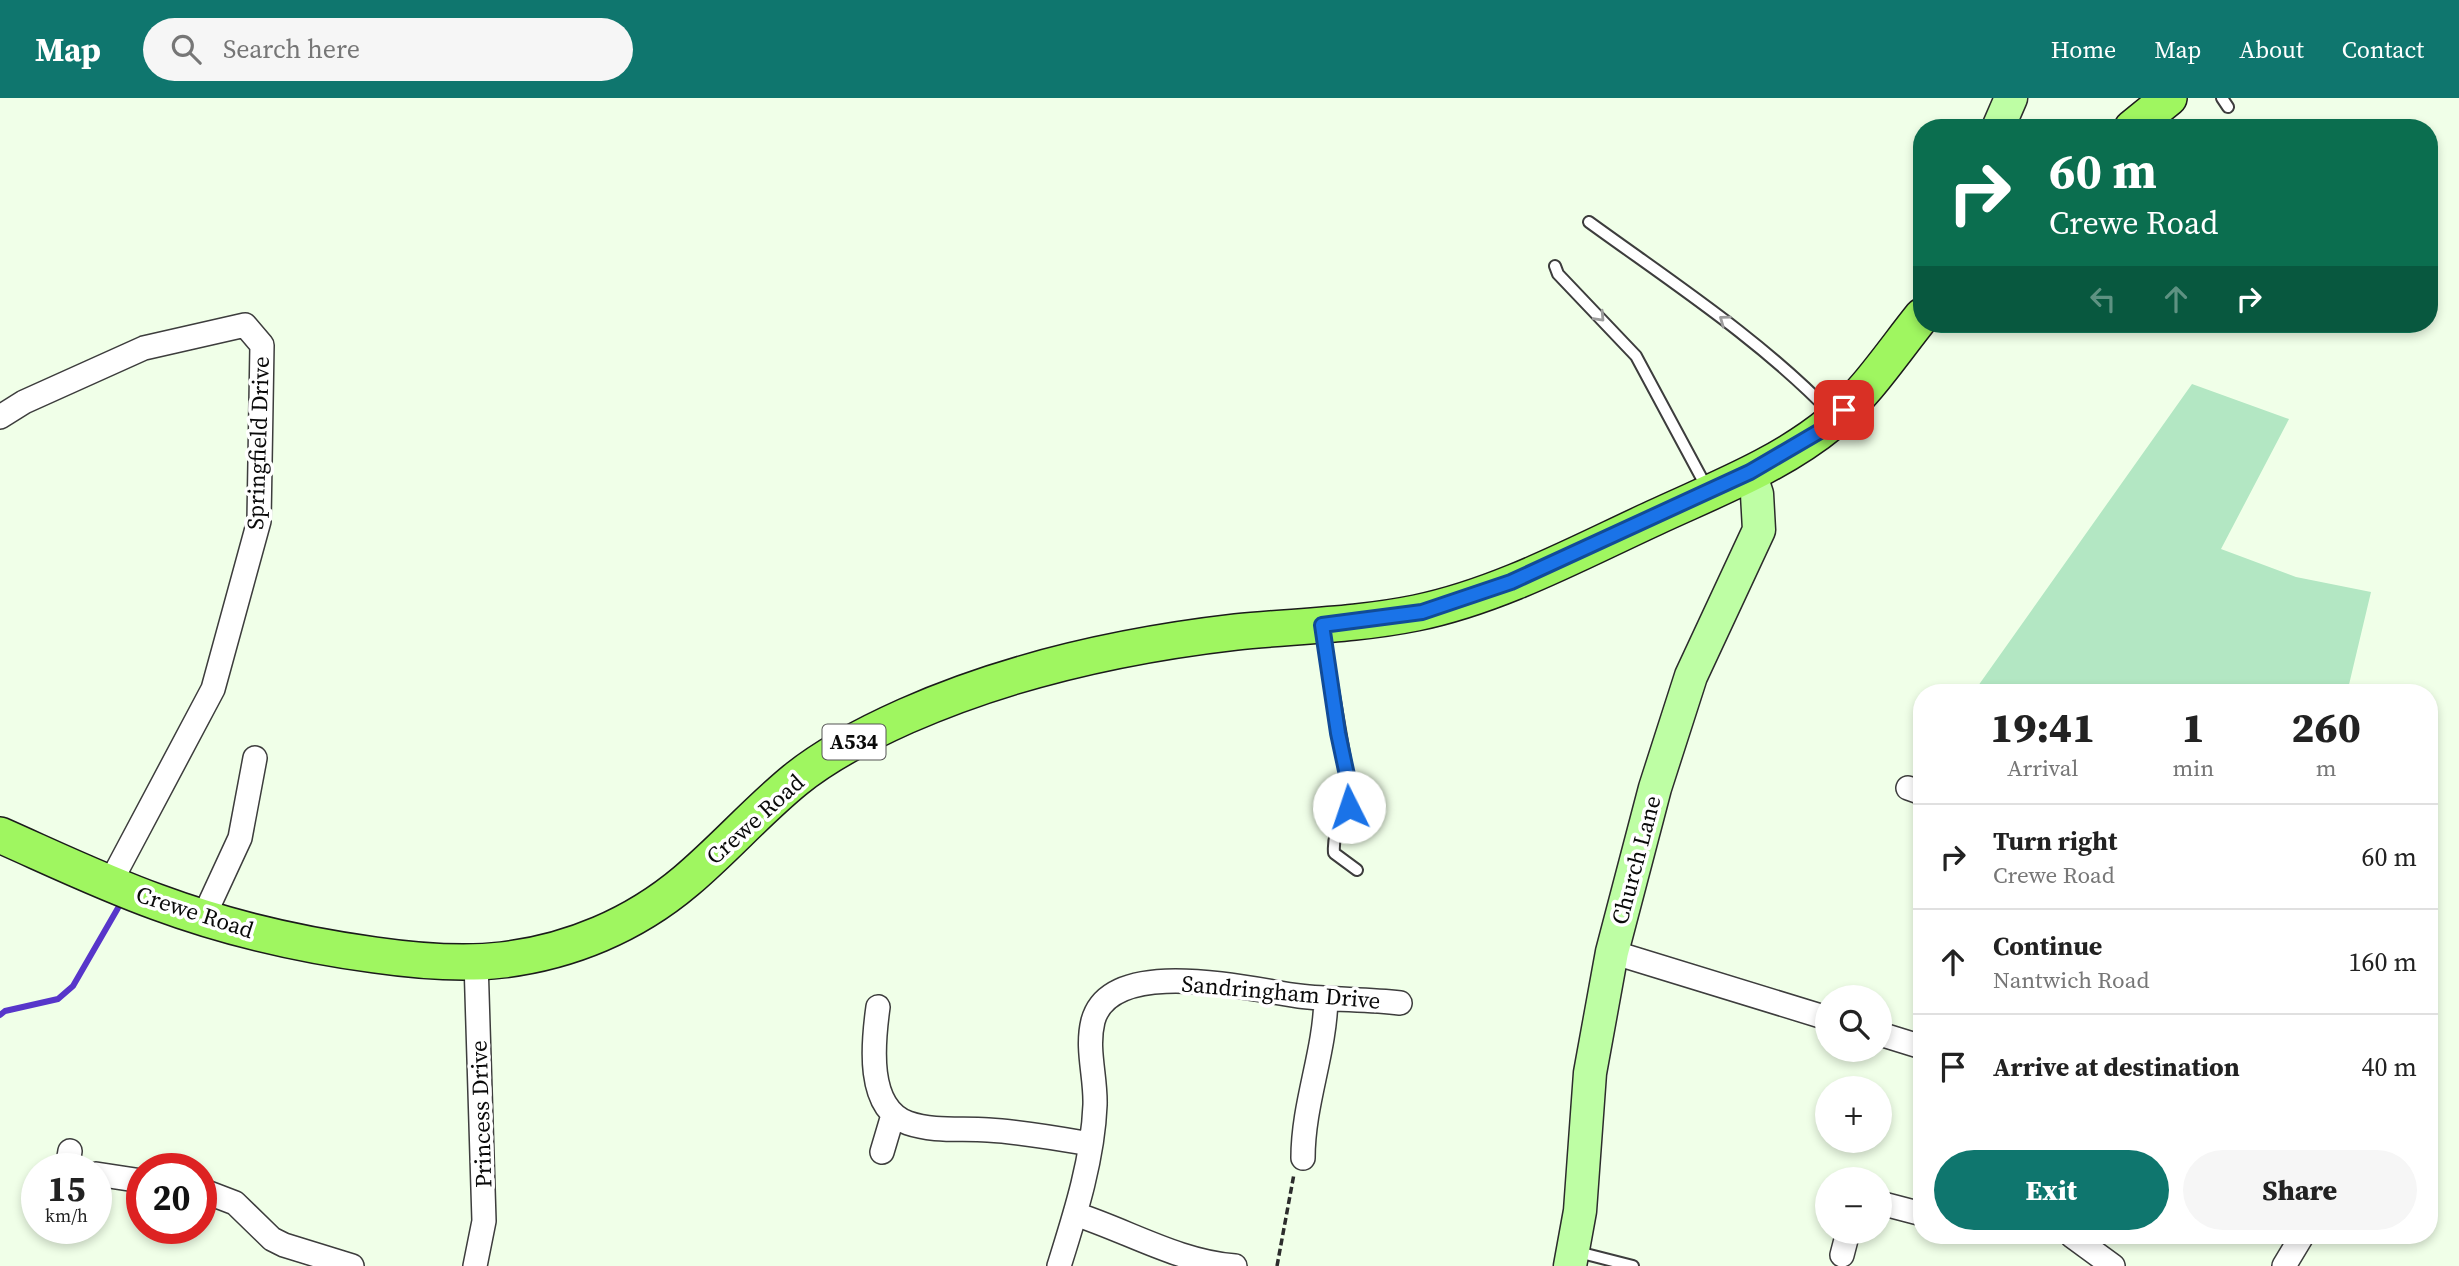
<!DOCTYPE html>
<meta charset="utf-8">
<style>
body{margin:0;font-family:"Source Serif 4",serif;background:#f6f6f6;color:#222;height:100vh;display:flex;flex-direction:column;font-size:26px;white-space:nowrap}
*{box-sizing:border-box;margin:0}
p{font-size:23px;color:#767676}
.icon{flex:none;width:38px;height:38px;fill:none;stroke:currentColor;stroke-width:2;stroke-linecap:round;stroke-linejoin:round}
.map{position:relative;flex:1;overflow:hidden}
.side{position:absolute;left:1913px;top:586px;width:525px;height:560px;display:flex;flex-direction:column;background:#fff;border-radius:28px;box-shadow:0 4px 10px #0003}
.side>*{flex:none}
.guide{position:absolute;left:1913px;top:21px;width:525px;height:214px;border-radius:28px;box-shadow:0 4px 10px #0003;background:#0b6e4f;color:#fff;overflow:hidden}
.buttons{position:absolute;left:1815px;top:887px;display:grid;gap:14px}
.buttons a{display:grid;place-items:center;width:77px;height:77px;border-radius:50%;background:#fff;box-shadow:0 4px 10px #0003;font-size:35px}
.speed{position:absolute;left:21px;top:1055px;display:flex;gap:14px;font-size:35px;font-weight:700;text-align:center}
.speed>*{display:grid;place-content:center;width:91px;height:91px;border-radius:50%;background:#fff;box-shadow:0 4px 10px #0003;line-height:1}
.speed small{font-size:18px;font-weight:400}
.speed .limit{border:10px solid #d22;background:#fff;color:#111}
.pin{position:absolute;display:grid;place-items:center;width:60px;height:60px;color:#fff;margin:-30px;border-radius:14px;box-shadow:0 4px 10px #0006}
.me{position:absolute;width:77px;margin:-38px;rotate:356deg;stroke-linejoin:round;filter:drop-shadow(0 0 5px #0008)}
.turn{display:flex;align-items:center;gap:24px;height:147px;padding:0 21px;font-size:32px}
.turn .icon{width:91px;height:91px;stroke-width:2.5}
.turn b{display:block;font-size:49px;line-height:60px}
.lanes{display:flex;align-items:center;height:66px;padding:0 21px;background:#0003;justify-content:center;gap:35px;direction:ltr}
.lanes .off{opacity:.35}
.eta{display:flex;justify-content:space-evenly;align-items:center;height:119px;text-align:center}
.eta b{font-size:42px;font-weight:800;line-height:49px}
.cta{display:flex;gap:14px;margin-top:auto;padding:14px 21px}
.cta a{flex:1;height:80px;border-radius:42px;background:#0f766e;color:#fff;font-size:28px;font-weight:800;line-height:80px;text-align:center}
.cta a+a{background:#f6f6f6;color:#222}
ul{padding:0;list-style:none}
li{display:flex;align-items:center;gap:21px;height:105px;padding:0 21px;border-top:2px solid #e0e0e0}
li div{flex:1}
li b{display:block;font-size:26px}
li em{font-style:normal}
header{display:flex;align-items:center;gap:42px;box-sizing:border-box;height:98px;padding:0 35px;background:#0f766e;color:#fff}
header strong{font-size:33px}
nav{display:flex;gap:38px;margin-inline-start:auto;font-size:24px}
.search{width:490px;height:63px;background:#f6f6f6;display:flex;align-items:center;gap:18px;box-sizing:border-box;padding:0 24px;border-radius:38px;color:#767676;font-size:26px}
.map>svg:first-child{display:block}
.green{fill:#b3e7c3}
.lines{fill:none;stroke-linecap:round;stroke-linejoin:round}
.stream{stroke:#5736ca;stroke-width:6}
.lane-casing{stroke:#3d3d3d;stroke-width:14}
.street-casing{stroke:#3d3d3d;stroke-width:26}
.secondary-casing{stroke:#2c2c2c;stroke-width:35}
.primary-casing{stroke:#1b1b1b;stroke-width:38}
.path{stroke:#2c2c2c;stroke-width:3.5;stroke-dasharray:7 3.5;stroke-linecap:butt}
.lane{stroke:#fff;stroke-width:10}
.street{stroke:#fff;stroke-width:23}
.secondary{stroke:#befea4;stroke-width:32}
.primary{stroke:#9ff660;stroke-width:35}
.oneway{stroke:#9d9d9d}
.route-casing{stroke:#114b97;stroke-width:18}
.route{stroke:#1a73e8;stroke-width:12}
.labels{text-anchor:middle;stroke-width:7;stroke-linejoin:round;paint-order:stroke}
.shield{fill:#fff;stroke:#545454;stroke-width:2}
.shield-label{font-size:21px;font-weight:bold;fill:#0a0a0a}
.street-label{font-size:23px;fill:#0a0a0a;stroke:#fff}
</style>
<header>
<strong>Map</strong>
<div class="search"><svg class="icon" aria-label="search" viewBox="0 0 24 24"><circle cx="10" cy="10" r="6"/><path d="M15 15l6 6"/></svg>Search here</div>
<nav><a>Home</a><a>Map</a><a>About</a><a>Contact</a></nav>
</header>
<div class="map">
<svg width="2459" height="1168" viewBox="0 0 2459 1168">
<rect width="100%" height="100%" fill="#f0ffe8"/>
<path class="green" d="M2192 286 2289 321 2221 451 2296 479 2371 494 2347 595H1973Z"/>
<g class="lines">
<path class="stream" d="M0 917 5 913 58 901 73 888 118 810"/>
<g class="lane-casing">
<path id="lane" d="M2222 0 2228 9
M1589 124C1673 185 1761 242 1833 317
M1555 168 1558 176 1636 258 1708 392
M1323 533 1351 696C1348 720 1332 728 1334 755L1357 772
M1574 1153 1633 1168"/>
</g>
<g class="street-casing">
<path id="street" d="M0 319 24 304 144 250 245 227 262 247 259 423 213 591 110 785
M1908 690 1922 695
M203 820 240 740 255 660
M1612 854 1827 920
M878 909C873 945 866 1010 908 1025 934 1034 962 1030 988 1032 1023 1034 1056 1040 1090 1046
M1880 936 1922 949
M882 1054 893 1017
M1303 1060C1303 1005 1325 955 1326 900
M67 1071 70 1053
M96 1076 142 1083
M201 1092 235 1105 272 1141 284 1147 352 1168
M1880 1105 1922 1116
M1075 1116C1128 1133 1179 1164 1235 1168
M2072 1138 2113 1168
M1842 1157 1848 1134
M475 1168 484 1123 476 863
M1059 1168C1075 1117 1093 1061 1095 1007 1096 979 1086 951 1093 923 1111 856 1251 892 1299 898 1332 902 1366 901 1400 905
M2284 1168 2302 1138"/>
</g>
<g class="secondary-casing">
<path id="secondary" d="M1998 30 2011 0
M1570 1168 1580 1113 1590 975 1612 854 1655 690 1691 578 1759 432 1757 396 1750 375"/>
</g>
<g class="primary-casing">
<path id="primary" d="M2132 30 2169 0
M0 737C52 760 104 785 157 804 227 830 301 847 375 857 417 863 460 867 502 862 570 854 634 827 686 783 724 751 757 713 795 682 828 655 868 635 906 618 1010 572 1123 547 1236 534 1296 528 1357 527 1416 515 1499 498 1578 455 1654 420 1714 392 1780 367 1832 324 1867 294 1893 254 1922 218"/>
</g>
<path class="path" d="M1277 1168 1294 1076"/>
<use href="#lane" class="lane"/>
<use href="#street" class="street"/>
<use href="#secondary" class="secondary"/>
<use href="#primary" class="primary"/>
</g>
<defs><path id="oneway-chevron" d="M-2-3.5L2.5 0L-2 3.5" fill="none" stroke-width="1.6" stroke-linecap="round" stroke-linejoin="round" transform="scale(1.75)"/></defs>
<g class="oneway">
<use href="#oneway-chevron" transform="translate(1600 219) rotate(47)"/>
<use href="#oneway-chevron" transform="translate(1724 222) rotate(-144)"/>
</g>
<g class="lines">
<g class="route-casing">
<path id="route" d="M1349 709 1351 696 1338 635 1322 527 1422 514 1511 484 1750 374 1820 333 1844 312"/>
</g>
<use href="#route" class="route"/>
</g>
<g class="labels">
<rect class="shield" x="822.5" y="626.5" width="63" height="35" rx="5"/>
<g class="shield-label">
<text x="854" y="651">A534</text>
</g>
<g class="street-label">
<text transform="translate(258 345) rotate(-88)" y="8">Springfield Drive</text>
<text transform="translate(755 721) rotate(-42)" y="8">Crewe Road</text>
<text transform="translate(1636 762) rotate(-75)" y="8">Church Lane</text>
<text transform="translate(195 814) rotate(18)" y="8">Crewe Road</text>
<text transform="translate(1281 894) rotate(5)" y="8">Sandringham Drive</text>
<text transform="translate(481 1016) rotate(-92)" y="8">Princess Drive</text>
</g>
</g>
</svg>
<div class="buttons">
<a><svg class="icon" aria-label="search" viewBox="0 0 24 24"><circle cx="10" cy="10" r="6"/><path d="M15 15l6 6"/></svg></a>
<a>+</a>
<a>−</a>
</div>
<div class="speed"><div>15<small>km/h</small></div><div class="limit">20</div></div>
<div class="pin" style="left:1844px;top:312px;background:#d93025"><svg class="icon" aria-label="arrive" viewBox="0 0 24 24"><path d="M6 21V4h12l-3 4 3 4H6"/></svg></div>
<svg class="me" style="left:1349px;top:709px" viewBox="-20 -20 40 40"><circle r="19" fill="#fff"/><path d="M0-13L10 11 0 6-10 11z" fill="#1a73e8"/></svg>
<div class="guide">
<div class="turn"><svg class="icon" aria-label="right" viewBox="0 0 24 24"><path d="M7 20v-9h11M14 6l5 5-5 5"/></svg><div><b>60 m</b>Crewe Road</div></div>
<div class="lanes"><svg class="icon off" aria-label="left" viewBox="0 0 24 24"><path d="M17 20v-9H6M10 6l-5 5 5 5"/></svg><svg class="icon off" aria-label="ahead" viewBox="0 0 24 24"><path d="M12 20V5M6 11l6-6 6 6"/></svg><svg class="icon" aria-label="right" viewBox="0 0 24 24"><path d="M7 20v-9h11M14 6l5 5-5 5"/></svg></div>
</div>
<section class="side">
<div class="eta">
<div><b>19:41</b><p>Arrival</p></div>
<div><b>1</b><p>min</p></div>
<div><b>260</b><p>m</p></div>
</div>
<ul>
<li><svg class="icon" aria-label="right" viewBox="0 0 24 24"><path d="M7 20v-9h11M14 6l5 5-5 5"/></svg><div><b>Turn right</b><p>Crewe Road</p></div><em>60 m</em></li>
<li><svg class="icon" aria-label="ahead" viewBox="0 0 24 24"><path d="M12 20V5M6 11l6-6 6 6"/></svg><div><b>Continue</b><p>Nantwich Road</p></div><em>160 m</em></li>
<li><svg class="icon" aria-label="arrive" viewBox="0 0 24 24"><path d="M6 21V4h12l-3 4 3 4H6"/></svg><div><b>Arrive at destination</b></div><em>40 m</em></li>
</ul>
<div class="cta"><a>Exit</a><a>Share</a></div>
</section>
</div>
